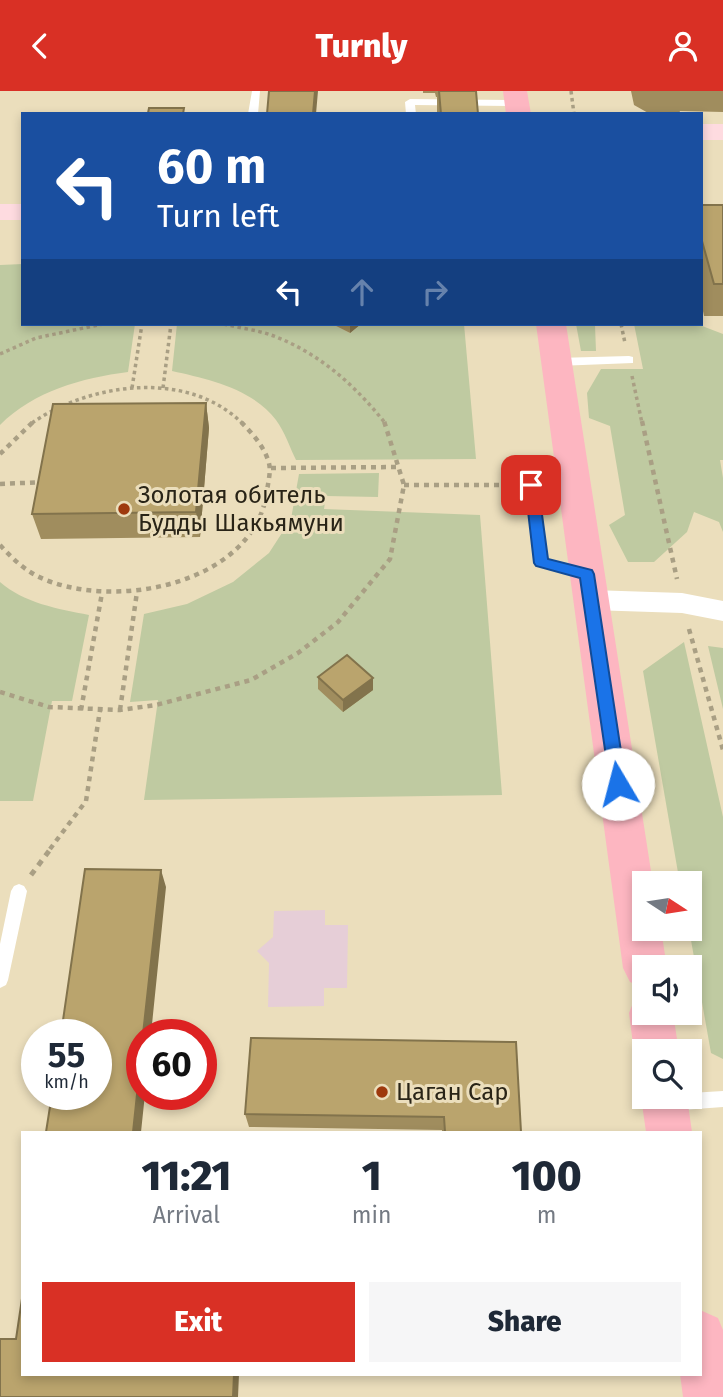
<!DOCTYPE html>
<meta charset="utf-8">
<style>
body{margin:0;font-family:"Fira Sans",sans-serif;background:#f6f6f7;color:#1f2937;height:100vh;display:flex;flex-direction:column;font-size:26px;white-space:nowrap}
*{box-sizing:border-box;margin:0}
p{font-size:23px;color:#747a83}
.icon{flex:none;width:38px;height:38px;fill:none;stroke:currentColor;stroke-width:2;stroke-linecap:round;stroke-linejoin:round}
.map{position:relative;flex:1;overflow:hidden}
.panel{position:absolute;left:21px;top:1040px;width:681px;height:245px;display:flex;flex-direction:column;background:#fff;border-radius:0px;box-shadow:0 4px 10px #0003}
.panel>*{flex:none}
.hud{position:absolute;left:21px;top:21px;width:682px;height:214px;border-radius:0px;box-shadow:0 4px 10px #0003;background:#1a4fa0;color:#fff;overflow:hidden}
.needle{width:46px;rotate:102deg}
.buttons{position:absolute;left:632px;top:780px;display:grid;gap:14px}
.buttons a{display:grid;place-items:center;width:70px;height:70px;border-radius:0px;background:#fff;box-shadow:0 4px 10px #0003;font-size:35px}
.speed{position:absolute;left:21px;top:928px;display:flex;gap:14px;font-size:35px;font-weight:700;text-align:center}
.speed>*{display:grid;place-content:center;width:91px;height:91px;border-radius:50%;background:#fff;box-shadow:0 4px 10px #0003;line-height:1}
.speed small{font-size:18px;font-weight:400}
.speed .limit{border:10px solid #d22;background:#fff;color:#111}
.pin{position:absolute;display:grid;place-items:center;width:60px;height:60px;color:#fff;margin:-30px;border-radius:14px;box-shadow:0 4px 10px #0006}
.me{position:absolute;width:77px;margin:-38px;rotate:352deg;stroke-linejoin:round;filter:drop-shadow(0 0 5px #0008)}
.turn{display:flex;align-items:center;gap:24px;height:147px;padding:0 21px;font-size:32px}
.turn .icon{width:91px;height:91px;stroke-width:2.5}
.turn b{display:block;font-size:49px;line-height:60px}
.lanes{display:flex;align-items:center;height:66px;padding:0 21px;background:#0003;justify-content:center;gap:35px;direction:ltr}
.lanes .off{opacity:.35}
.eta{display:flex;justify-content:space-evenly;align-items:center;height:119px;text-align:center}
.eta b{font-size:42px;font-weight:800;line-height:49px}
.button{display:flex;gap:14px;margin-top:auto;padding:14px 21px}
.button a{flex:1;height:80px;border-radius:0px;background:#d93025;color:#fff;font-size:28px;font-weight:800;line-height:80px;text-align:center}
.button a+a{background:#f6f6f7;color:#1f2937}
header{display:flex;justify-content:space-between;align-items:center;height:91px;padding:0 21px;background:#d93025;color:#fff;font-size:32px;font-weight:800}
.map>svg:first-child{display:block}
.industrial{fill:#e6ced7}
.green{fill:#bfcaa1}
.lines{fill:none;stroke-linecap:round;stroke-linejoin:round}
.path-far2{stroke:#a99f84;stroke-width:3.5;stroke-dasharray:3.5 3.5;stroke-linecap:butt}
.path-far1{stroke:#a99f84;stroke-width:4.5;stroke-dasharray:5 5;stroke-linecap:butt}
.path{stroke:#a99f84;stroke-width:5;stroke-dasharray:6 6;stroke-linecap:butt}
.lane{fill:#fff;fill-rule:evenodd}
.street{fill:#fff;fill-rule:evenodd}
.secondary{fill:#fedbe0;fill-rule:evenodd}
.primary{fill:#fdb6c1;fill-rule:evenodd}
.wall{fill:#a08d5e}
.shaded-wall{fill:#82734c}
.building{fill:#baa46d;stroke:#82734c;stroke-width:2}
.route{fill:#1a73e8;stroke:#114b97;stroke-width:2}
.poi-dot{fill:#9e390d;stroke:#ebdebc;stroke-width:2.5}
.labels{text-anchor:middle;stroke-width:6;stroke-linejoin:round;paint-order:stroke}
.poi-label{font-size:24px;fill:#292417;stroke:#ebdebc;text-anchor:start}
</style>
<header><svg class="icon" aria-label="back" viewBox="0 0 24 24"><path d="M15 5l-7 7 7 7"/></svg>Turnly<svg class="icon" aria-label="person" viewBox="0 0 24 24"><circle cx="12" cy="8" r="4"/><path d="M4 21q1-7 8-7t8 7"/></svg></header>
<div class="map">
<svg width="723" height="1306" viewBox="0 0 723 1306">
<rect width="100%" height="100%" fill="#ebdebc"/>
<path class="industrial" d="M325 819V834H348L347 897H324V915L268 916 269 872 257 860 273 846 274 820Z"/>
<path class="green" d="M23 173V233H135L128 281C82 287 34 300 0 334V174Z
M177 233H332L350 242 361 233H464L476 368 296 369C290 357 285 341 276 329 253 298 208 288 172 280Z
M576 233H629L595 234 596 260H581Z
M634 233H697L723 243V369H720L723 387V441L719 431 694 421 687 441 654 471H628L609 434 625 424 610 335 589 327 587 302 601 278H643Z
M379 382 378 406 326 405 324 418 480 424 502 704 144 709 158 609 130 611 144 523 187 513 233 491 269 462 291 428 299 383Z
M0 491C24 512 58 518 89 524L72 610H52L33 710H0Z
M684 551 723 726V968L711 962 689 838 690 793H680L643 580Z
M708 555 723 557V618Z"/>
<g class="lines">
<path class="path-far2" d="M571 0 574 23
M224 233C239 237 257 239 271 244 318 261 355 294 385 332
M621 233 625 252
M0 263 36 247 103 233
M632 285 642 332
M132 297 142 233
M163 297 171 233
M32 332C90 292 187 278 242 332"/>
<path class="path-far1" d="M642 330 677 488
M0 363 34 330
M271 377 398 376
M0 393 45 391
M404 394H515
M0 454C11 466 22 477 37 485 110 521 253 495 267 401 268 390 272 379 268 369 263 354 251 341 240 330
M689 538 723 659
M0 601 49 616 120 619 156 614 251 589 298 562 338 531 390 468 404 394 384 330
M81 619 102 502
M120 619 137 501
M50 758 86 710 100 619"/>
<path class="path" d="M31 784 52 756"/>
<path class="lane" d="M252 0H260L258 23H248Z
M410 8 517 9 522 12 517 15 415 14 416 23H406L405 11Z
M629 265 633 266V272L557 275 551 271 557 267Z
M571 371 577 375 575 378 538 396 547 469 589 480 591 483 589 486 585 488 537 475 535 472 526 394 528 391Z
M19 793 24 795 27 800 8 889 6 894 0 897V853L11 800 14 795Z
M723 1000V1016L669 1020 663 1018 661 1012 663 1006H690V1002Z"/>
<path class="street" d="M591 499 682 502 723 510V530L682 522 591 519 582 516 578 509 582 502Z"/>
<path class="secondary" d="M702 33H723V49H702Z
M0 113H23V129H0Z"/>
<path class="primary" d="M503 0H527L531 23H506Z
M536 233H566L653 793H644V838H661L667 877H644V897L630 891 623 877Z
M644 903V922H673L679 961H644V978L634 961 629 922 635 907Z
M644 999V1006H687L692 1041H646L641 1006Z
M700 1219 718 1227 723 1239V1306H683L680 1283H700Z"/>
</g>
<path class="wall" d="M423 0H476L478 23H437V6H436L435 2H423Z
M631 0H723V21L680 20 679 23H650L634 14Z
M702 114H723V225H704L702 215Z
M332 233H361L350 242Z
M206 312 209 337 200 446 41 448 32 423Z
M318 586 373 599 343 621 318 598Z
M251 947 521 1041H442V1039L249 1036 245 1023Z"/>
<path class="shaded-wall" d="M315 0H318L316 23H313Z
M350 233H361L350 242Z
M206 312 209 337 200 446 196 421Z
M373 587V599L343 621V609Z
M161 779 166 796 151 943H143Z
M142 956V1003H145L141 1041H133Z
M234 1283H239L238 1306H233Z"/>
<path class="building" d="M269 0H315L313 23H267Z
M439 0H476L478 23H441Z
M149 17H184L183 23H55L56 22H148Z
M702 114H723V193H714L702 150Z
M206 312 196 421 32 423 53 313Z
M347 564 373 587 343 609 318 586Z
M85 778 161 779 143 943H142V956L133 1041H46L52 1003H96V943H61Z
M251 947 516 951 521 1041H445L444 1026 245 1023Z
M23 1201V1283H234L233 1306H0V1248H16Z"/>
<path class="route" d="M531 389 538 394 548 468 592 479 594 483 626 693 624 698H612L610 693 580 487 536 475 534 472 525 394Z"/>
<g class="poi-dot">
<circle cx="124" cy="418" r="7"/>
<circle cx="382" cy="1001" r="7"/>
</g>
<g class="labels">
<g class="poi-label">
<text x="138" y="412">Золотая обитель<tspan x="138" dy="28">Будды Шакьямуни</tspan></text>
<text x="396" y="1009">Цаган Сар</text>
</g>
</g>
</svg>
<div class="buttons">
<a><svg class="needle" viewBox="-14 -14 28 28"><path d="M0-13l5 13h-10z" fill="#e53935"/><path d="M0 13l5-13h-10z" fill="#747a83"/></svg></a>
<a><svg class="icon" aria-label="sound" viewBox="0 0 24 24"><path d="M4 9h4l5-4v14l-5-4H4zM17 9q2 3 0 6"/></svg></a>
<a><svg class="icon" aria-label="search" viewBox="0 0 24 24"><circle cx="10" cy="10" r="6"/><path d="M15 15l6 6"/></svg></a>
</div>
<div class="speed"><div>55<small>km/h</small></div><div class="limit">60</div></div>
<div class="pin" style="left:531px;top:394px;background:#d93025"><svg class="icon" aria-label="arrive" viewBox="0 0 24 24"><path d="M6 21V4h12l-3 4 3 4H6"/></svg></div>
<svg class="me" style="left:618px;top:693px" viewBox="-20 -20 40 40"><circle r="19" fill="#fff"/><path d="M0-13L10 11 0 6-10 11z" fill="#1a73e8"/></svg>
<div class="hud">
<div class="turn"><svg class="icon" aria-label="left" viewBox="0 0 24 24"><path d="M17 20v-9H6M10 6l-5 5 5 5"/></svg><div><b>60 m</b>Turn left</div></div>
<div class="lanes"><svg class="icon" aria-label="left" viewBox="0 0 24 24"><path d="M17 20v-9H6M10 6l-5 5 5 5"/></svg><svg class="icon off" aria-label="ahead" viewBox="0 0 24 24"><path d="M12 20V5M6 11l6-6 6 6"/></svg><svg class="icon off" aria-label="right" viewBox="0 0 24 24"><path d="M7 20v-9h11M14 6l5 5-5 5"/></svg></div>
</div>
<section class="panel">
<div class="eta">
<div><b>11:21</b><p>Arrival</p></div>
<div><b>1</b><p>min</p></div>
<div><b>100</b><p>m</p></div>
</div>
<div class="button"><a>Exit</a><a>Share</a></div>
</section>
</div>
